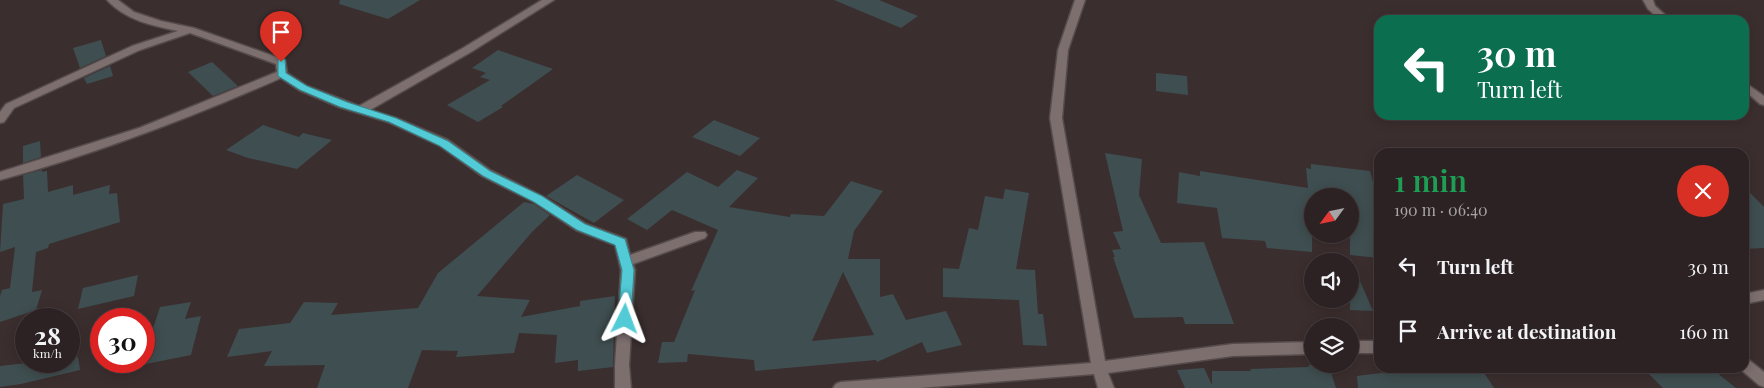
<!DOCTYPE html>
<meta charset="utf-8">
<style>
body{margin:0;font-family:"Playfair Display",serif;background:#342a2b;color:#f1f3f6;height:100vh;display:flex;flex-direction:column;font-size:19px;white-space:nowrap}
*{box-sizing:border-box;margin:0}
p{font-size:16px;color:#a6a4a6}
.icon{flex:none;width:28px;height:28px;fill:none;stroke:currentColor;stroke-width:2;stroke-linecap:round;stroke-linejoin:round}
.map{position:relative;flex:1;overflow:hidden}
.side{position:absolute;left:1374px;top:148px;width:375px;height:225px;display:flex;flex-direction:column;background:#2c2223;border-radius:15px;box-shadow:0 2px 12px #0003,0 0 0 1px #483f41}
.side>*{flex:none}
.banner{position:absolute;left:1374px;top:15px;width:375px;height:105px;border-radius:15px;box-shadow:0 2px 12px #0003,0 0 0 1px #483f41;background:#0b6e4f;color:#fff;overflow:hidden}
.needle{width:32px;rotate:237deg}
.tools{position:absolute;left:1304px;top:188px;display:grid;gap:10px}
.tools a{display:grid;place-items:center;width:55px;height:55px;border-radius:50%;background:#2c2223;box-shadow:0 2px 12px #0003,0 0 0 1px #483f41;font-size:25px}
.speed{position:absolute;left:15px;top:308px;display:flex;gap:10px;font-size:25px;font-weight:700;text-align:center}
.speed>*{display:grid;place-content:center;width:65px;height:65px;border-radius:50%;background:#2c2223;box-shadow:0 2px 12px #0003,0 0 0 1px #483f41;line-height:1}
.speed small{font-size:12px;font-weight:400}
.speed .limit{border:8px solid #d22;background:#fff;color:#111}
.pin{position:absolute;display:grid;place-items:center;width:42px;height:42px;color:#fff;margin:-51px -21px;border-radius:50% 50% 50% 0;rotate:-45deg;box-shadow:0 0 5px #0007}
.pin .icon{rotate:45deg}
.me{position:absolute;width:55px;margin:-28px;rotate:3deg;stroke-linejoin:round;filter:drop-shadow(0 0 4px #0008)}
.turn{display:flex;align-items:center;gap:18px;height:105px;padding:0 20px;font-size:22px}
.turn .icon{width:65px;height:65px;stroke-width:2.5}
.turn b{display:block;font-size:35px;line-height:42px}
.round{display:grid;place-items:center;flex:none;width:52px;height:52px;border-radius:26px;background:#342a2b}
.summary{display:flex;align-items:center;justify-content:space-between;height:85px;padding:0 20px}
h1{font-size:30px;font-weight:600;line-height:38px;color:#1e9e55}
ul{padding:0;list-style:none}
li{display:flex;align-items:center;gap:15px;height:65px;padding:0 20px}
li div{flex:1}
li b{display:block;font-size:19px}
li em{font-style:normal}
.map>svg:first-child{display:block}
.building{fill:#3f4e50;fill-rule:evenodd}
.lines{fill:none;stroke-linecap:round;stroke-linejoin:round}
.minor-casing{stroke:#554b4b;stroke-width:3}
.minor{fill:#7e6f6f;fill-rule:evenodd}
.route{fill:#52cbd7;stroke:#35848c}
</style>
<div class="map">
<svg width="1764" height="388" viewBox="0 0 1764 388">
<rect width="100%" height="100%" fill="#3b2e2f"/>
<path class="building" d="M340 0H420L388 19 339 4Z
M834 0H879L918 16 901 28Z
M101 40 106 56 80 68 73 48Z
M498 50 553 69 501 106 503 107 478 122 447 105 490 80 480 77 486 73 472 68Z
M212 62 238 86 213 96 188 72Z
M110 66 113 76 87 84 84 78Z
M1156 73 1187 76 1188 95 1156 91Z
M714 120 760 138 740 156 692 137Z
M263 125 299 137 303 133 332 140 297 169 248 158 226 150Z
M40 141 41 157 23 163V146Z
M1105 153 1142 159 1139 195 1161 243 1204 242 1234 324H1185L1183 317 1134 318 1113 257H1115L1112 250 1121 249 1113 232 1123 231Z
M1311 164 1370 171 1379 204V258L1350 255V196H1312V252L1267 248 1265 241 1222 238 1217 208 1177 203 1179 172 1200 176V171L1308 188 1306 168 1311 169Z
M42 170V172L47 171 48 192 73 185V195L110 185 109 194 117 193 120 222 49 244 48 248 36 252 32 292 42 290 36 310 0 322V296L2 290 10 288 15 247 0 252 3 204 24 199 23 175Z
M737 170 758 178 729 207 790 217 791 214 824 216 851 181 883 191 854 231 848 259H880V297L893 294 906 320 946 311 962 345 927 353 922 342 877 362 876 360 755 371 754 360 688 354 687 362 658 363 662 342H674L695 290 691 291 718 230 672 210 647 230 627 219 687 172 718 187ZM843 272 874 335 812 341Z
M577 175 624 200 594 223 546 196Z
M1744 187 1764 207V248L1744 249Z
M1005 189 1029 193 1016 269 1035 270 1038 314H1043L1047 346 1023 345 1019 300 943 297V268L959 269 969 228 978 230 985 196 1003 199Z
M524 202 534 204 550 215 532 232 477 296 530 300 521 317 580 306V301L615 296 613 367 578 371V360L555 363 557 335 519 333 514 353 456 357 458 351 422 350 408 388H317L325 365 264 366 272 351 227 357 239 329 290 323 304 302 338 303 331 315 418 308 438 273Z
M1350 258 1373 311 1350 310Z
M138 275 134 296 78 309 83 288Z
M191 302 185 319 201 316 191 355 141 365 160 307Z
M78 357 80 370 21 384 0 387V366L44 361H69V358Z
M1308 365 1329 366 1336 388H1185L1177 370 1204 368 1212 385V371H1251L1250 369 1309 367Z
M1395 368H1481L1494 388H1358L1357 376 1397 371Z
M1643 368H1711L1736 388H1663Z"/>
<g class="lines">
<g class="minor-casing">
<path id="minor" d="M107 0H118L134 12 161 21 194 28 285 60 287 73 307 86 359 106 463 48 542 0H554L471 52 370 110 396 118 448 140 490 170 542 196 586 224 626 239 630 255 695 232H705L707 235 705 238 633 264 635 270 629 365 631 388H615V365L621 270 615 245 576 230 534 202 482 176 440 146 388 122 339 107 299 90 281 78C190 118 96 154 0 180V172L139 128 277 72 276 64 190 33 140 50 14 108 4 122 0 123V112L6 104 132 46 178 31C153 26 125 20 107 0Z
M1075 0H1085L1068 50 1062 118 1105 361 1233 344 1312 342V354L1233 356 1108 373 1114 388H1098L1094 374 920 388H833L836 384 841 382 1091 363 1050 118 1058 50Z
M1643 0H1653L1655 6 1671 20H1660L1648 9Z
M1744 82 1764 96V105L1760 104 1744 90Z
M1764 290V300L1744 304V294Z
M1350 341H1379V353H1350Z
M1744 358 1749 360 1764 372V387L1759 385 1739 368H1744Z"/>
</g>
<use href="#minor" class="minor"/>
</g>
<path class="route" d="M278 59H285L286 73 307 86 347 102 396 118 448 141 490 171 542 196 585 224 625 239 634 270 631 319 629 323H620L618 319 622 270 615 245 577 230 534 202 483 176 440 146 389 122 340 107 300 90 278 76Z"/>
</svg>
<div class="tools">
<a><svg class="needle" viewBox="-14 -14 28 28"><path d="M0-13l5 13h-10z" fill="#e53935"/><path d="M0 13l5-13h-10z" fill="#a6a4a6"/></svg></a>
<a><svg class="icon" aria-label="sound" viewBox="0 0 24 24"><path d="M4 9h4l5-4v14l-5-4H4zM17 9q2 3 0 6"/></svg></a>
<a><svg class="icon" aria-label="layers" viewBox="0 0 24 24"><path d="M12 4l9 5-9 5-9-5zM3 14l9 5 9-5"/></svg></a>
</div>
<div class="speed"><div>28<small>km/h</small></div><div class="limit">30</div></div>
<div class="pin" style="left:281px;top:62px;background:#d93025"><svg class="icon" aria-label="arrive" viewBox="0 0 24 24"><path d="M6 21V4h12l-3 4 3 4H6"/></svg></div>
<svg class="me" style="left:625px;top:319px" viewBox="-20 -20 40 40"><path d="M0-17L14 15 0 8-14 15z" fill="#52cbd7" stroke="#fff" stroke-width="4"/></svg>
<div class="banner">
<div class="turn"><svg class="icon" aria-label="left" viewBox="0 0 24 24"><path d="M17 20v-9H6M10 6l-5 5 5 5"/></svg><div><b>30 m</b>Turn left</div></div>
</div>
<section class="side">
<div class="summary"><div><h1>1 min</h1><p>190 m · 06:40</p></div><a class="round" style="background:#d93025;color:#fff"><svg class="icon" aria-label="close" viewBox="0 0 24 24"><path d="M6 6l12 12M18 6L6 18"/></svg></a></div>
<ul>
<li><svg class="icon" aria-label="left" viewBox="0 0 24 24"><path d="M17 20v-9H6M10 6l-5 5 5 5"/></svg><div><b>Turn left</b></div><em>30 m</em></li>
<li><svg class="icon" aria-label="arrive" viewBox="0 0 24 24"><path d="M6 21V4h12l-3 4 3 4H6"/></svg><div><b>Arrive at destination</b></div><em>160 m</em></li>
</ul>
</section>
</div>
